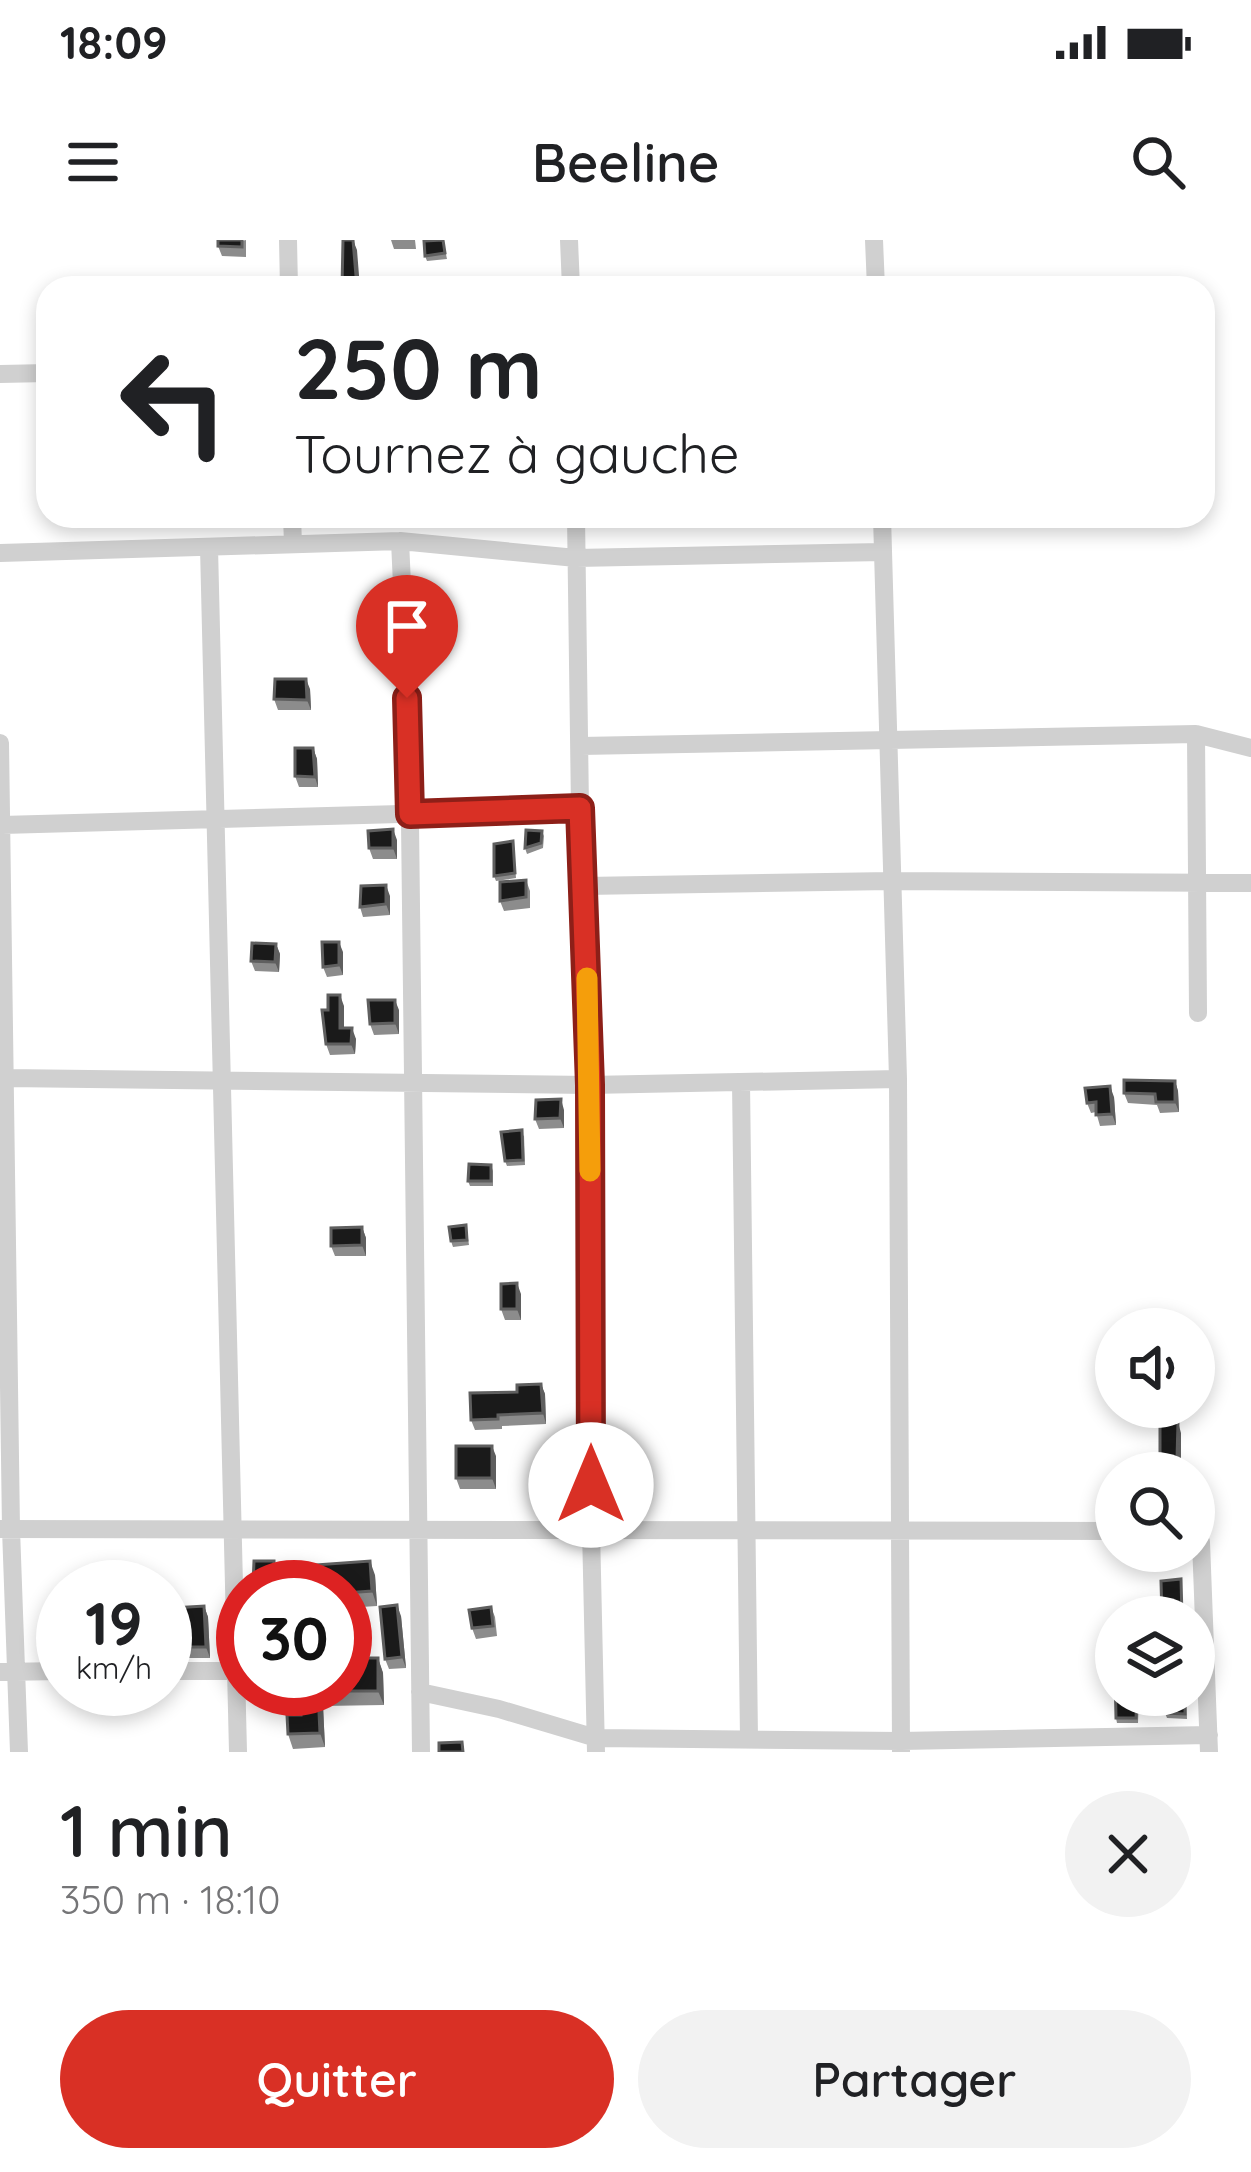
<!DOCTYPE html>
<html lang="fr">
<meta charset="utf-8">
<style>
body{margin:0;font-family:Quicksand,sans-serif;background:#f2f2f2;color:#202124;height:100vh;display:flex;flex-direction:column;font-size:45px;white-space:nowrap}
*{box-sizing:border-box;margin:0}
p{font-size:39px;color:#757577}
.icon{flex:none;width:66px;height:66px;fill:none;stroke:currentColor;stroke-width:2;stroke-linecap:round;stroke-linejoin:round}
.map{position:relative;height:1512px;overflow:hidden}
.panel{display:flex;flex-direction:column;background:#fff;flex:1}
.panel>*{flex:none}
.top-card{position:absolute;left:36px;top:36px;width:1179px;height:252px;border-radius:36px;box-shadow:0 6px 18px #0003;background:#fff;color:#202124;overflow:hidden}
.buttons{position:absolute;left:1095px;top:1068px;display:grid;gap:24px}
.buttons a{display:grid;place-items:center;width:120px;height:120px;border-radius:50%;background:#fff;box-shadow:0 6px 18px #0003;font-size:60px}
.speed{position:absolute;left:36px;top:1320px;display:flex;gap:24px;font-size:60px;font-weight:700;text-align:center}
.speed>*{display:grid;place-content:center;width:156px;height:156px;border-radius:50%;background:#fff;box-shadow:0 6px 18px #0003;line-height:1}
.speed small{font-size:30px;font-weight:400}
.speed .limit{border:18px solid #d22;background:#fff;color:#111}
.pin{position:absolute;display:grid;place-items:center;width:102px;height:102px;color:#fff;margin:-123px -51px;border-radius:50% 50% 50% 0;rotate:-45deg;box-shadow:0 0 12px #0007}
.pin .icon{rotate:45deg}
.me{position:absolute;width:132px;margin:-66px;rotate:0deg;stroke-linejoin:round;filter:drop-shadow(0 0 9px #0008)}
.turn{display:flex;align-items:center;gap:42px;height:252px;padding:0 60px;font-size:54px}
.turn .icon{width:156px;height:156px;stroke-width:2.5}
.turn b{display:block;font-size:84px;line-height:102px}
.round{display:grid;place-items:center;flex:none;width:126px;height:126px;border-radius:63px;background:#f2f2f2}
.head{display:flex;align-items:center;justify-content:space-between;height:204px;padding:0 60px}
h1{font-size:72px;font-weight:600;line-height:90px}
.cta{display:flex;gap:24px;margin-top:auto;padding:24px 60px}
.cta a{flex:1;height:138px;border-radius:72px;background:#d93025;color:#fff;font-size:48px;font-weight:600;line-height:138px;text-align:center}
.cta a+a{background:#f2f2f2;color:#202124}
.status{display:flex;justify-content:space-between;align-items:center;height:84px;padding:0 60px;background:#fff;direction:ltr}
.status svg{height:33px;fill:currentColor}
header{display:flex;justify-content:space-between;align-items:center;height:156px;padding:0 60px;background:#fff;font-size:54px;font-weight:600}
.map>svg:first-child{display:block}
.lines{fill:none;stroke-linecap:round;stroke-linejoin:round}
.street{stroke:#d0d0d0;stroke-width:18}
.wall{fill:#8c8c8c}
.shaded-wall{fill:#5f5f5f}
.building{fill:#1a1a1a;stroke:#5f5f5f;stroke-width:3}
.route-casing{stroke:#8d1f18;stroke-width:30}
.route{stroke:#d93025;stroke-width:21}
.slow{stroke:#f59e0b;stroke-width:21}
</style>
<div class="status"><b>18:09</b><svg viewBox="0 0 49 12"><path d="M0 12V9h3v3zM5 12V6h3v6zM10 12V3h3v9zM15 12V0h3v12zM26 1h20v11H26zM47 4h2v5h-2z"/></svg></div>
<header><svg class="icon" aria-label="menu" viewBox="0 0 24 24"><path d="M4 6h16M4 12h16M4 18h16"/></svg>Beeline<svg class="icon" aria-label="search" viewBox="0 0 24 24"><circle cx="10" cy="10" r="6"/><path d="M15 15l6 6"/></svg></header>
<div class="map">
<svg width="1251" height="1512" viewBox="0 0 1251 1512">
<rect width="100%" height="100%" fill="#fff"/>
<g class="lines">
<path class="street" d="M288 0 289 48
M569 0 571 48
M874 0 876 48
M0 134 48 133
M292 276 293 304
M576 276 580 569 590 845 591 1289 596 1512
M882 276 898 839 901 1512
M400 301 409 497 421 1512
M209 307 238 1512
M0 313 400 301 576 318 883 312
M1196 494 1198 773
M0 503 11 1289 19 1512
M581 506 1196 494 1251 508
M2 585 580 569
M585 646 891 641 1251 643
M6 838 590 845 898 839
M741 842 749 1499
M0 1289 1116 1291
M1194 1294 1201 1302 1209 1512
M165 1431H237
M0 1432 63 1431
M420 1452 499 1469 596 1498 901 1501 1209 1495"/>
</g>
<path class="wall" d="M246 0V17L222 16 218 6Z
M391 0H415L416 9H394Z
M443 0 447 19 427 21 425 16Z
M310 449 311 470H278L274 459Z
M313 508 317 519 318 547H299L295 536Z
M542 591 544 596 543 608 527 614 525 608Z
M397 600V619H373L369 608Z
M513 601 516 638 496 641 494 636Z
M526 640 530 651V668L504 671 500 661Z
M390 656V675L363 677 360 667Z
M276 704 280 714 279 732 255 731 251 721Z
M343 712V735L327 737 323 727Z
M344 766V788L356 799 355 814 330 815 326 804 328 770Z
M399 770V794L374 795 370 784Z
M1175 841 1178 851 1179 872 1160 873 1157 865 1128 863 1124 853Z
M1114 857 1116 885 1100 886 1096 872 1091 873 1087 863Z
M564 870V888L539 889 535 879Z
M524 895 525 925 507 926 505 921Z
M491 925 493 931V946H470L468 941Z
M466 985 469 1005 453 1007 451 1001Z
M362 987 366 998V1016H335L331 1006Z
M521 1054V1080H505L501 1069Z
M541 1144 545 1154 546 1184 502 1186V1189L475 1190 471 1180 517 1152Z
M1181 1193V1229L1164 1228 1160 1218Z
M496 1216V1249H460L456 1238Z
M375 1335 377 1366 345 1368V1347H254L253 1345Z
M204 1366 208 1377 210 1418H179L176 1407Z
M491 1367 495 1377 497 1396 476 1399 472 1388Z
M401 1376 406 1428 389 1429 385 1419Z
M378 1418 383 1433 384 1465 323 1466 325 1507 293 1509 288 1494 301 1475V1449Z
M1139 1455 1138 1483H1117L1116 1478Z
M1186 1455 1187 1479 1167 1478 1165 1473Z"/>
<path class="shaded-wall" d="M353 0 357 10 360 48H357Z
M306 439 310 449 311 470 307 460Z
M313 508 317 519 318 547 315 537Z
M393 589 397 600V619L393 608Z
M386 645 390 656V675L386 664Z
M339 702 343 712V735L339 725Z
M276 704 280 714 279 732 275 722Z
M340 755 344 766V798L340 788Z
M395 760 399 770V794L395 783Z
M352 788 356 799 355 814 351 804Z
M1175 841 1178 851 1179 872 1175 862Z
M1110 846 1114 857 1116 885 1112 874Z
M561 859 564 870V888L560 878Z
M362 987 366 998V1016L362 1005Z
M517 1043 521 1054V1080L517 1069Z
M541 1144 545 1154 546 1184 543 1173Z
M1178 1182 1181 1193V1229L1177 1219Z
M492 1206 496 1216V1249L492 1238Z
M370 1321 375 1335 377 1366 372 1351Z
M397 1365 401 1376 406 1428 402 1417Z
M204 1366 208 1377 210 1418 206 1407Z
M378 1418 383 1433 384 1465 378 1451Z
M318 1451 323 1466 325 1507 320 1493Z"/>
<path class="building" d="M218 0H242V7L218 6Z
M343 0H353L357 48H342Z
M443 0 445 13 425 16 424 1Z
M275 439H306L307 460 274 459Z
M295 508H313L315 537 295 536Z
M393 589V608H369L368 591Z
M526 590 542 591 541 603 525 608Z
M513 601 515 633 494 636V604Z
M526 640V657L500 661V642Z
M386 645V664L360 667 361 646Z
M322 702H339V725L323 727Z
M252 703 276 704 275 722 251 721Z
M328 755H340V788H352L351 804H326L322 770H328Z
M368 760H395V783L370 784Z
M1124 840 1175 841V862H1156L1155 854 1124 853Z
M1110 846 1112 874 1096 875V862L1087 863 1085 848Z
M561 859 560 878 535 879 536 860Z
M522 890 523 920 505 921 501 892Z
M469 924 491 925V941H468Z
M466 985 467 1000 451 1001 449 987Z
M362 987V1005L331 1006V988Z
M517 1043V1069H501V1044Z
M541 1144 543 1173 498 1175V1179L471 1180 470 1153 517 1152V1145Z
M1178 1182 1177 1219 1160 1218V1183Z
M456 1206H492V1238H456Z
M254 1321H274V1328L370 1321 372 1351 345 1353V1347L253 1345Z
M1181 1339 1182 1377H1162L1161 1341Z
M397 1365 402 1417 385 1419 380 1367Z
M204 1366 206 1407H176L173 1368Z
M491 1367 493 1386 472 1388 469 1370Z
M345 1418H378V1451H318L320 1493 288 1494 287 1475H301V1449H345Z
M1115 1432 1116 1455H1137L1136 1478H1116Z
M1164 1455H1185V1474L1165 1473Z
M462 1502 463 1512H439V1503Z"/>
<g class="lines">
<g class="route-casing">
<path id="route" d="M407 458 410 574 580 568 590 845 591 1245"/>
</g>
<use href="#route" class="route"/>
<path class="slow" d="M587 738 590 931"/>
</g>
</svg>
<div class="buttons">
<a><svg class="icon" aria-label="sound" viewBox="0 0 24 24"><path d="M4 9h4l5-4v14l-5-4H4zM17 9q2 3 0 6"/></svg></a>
<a><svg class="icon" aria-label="search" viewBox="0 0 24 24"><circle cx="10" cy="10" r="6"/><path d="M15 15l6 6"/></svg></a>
<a><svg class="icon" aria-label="layers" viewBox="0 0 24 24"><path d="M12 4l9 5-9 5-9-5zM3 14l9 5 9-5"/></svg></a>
</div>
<div class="speed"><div>19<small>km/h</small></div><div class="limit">30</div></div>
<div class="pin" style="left:407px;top:458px;background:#d93025"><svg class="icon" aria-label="arrive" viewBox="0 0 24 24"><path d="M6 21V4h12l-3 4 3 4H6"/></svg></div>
<svg class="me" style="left:591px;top:1245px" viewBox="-20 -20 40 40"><circle r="19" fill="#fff"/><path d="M0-13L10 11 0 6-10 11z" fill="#d93025"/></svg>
<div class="top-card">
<div class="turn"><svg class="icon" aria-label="left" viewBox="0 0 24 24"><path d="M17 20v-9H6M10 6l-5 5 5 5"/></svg><div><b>250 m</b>Tournez à gauche</div></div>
</div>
</div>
<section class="panel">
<div class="head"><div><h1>1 min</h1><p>350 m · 18:10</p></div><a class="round"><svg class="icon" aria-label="close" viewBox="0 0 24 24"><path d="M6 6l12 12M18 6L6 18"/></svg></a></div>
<div class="cta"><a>Quitter</a><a>Partager</a></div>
</section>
